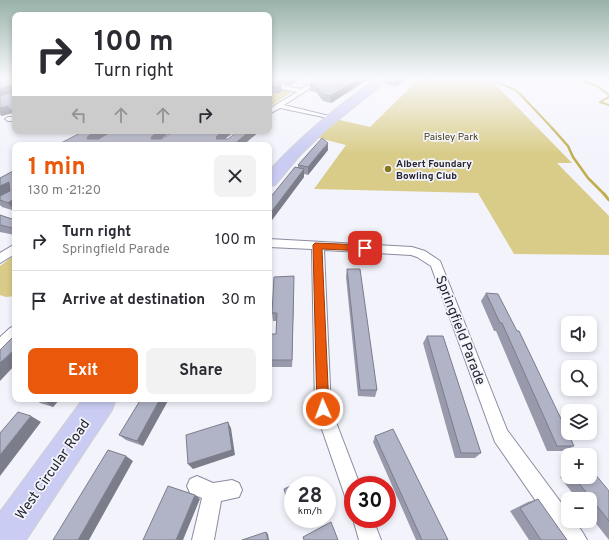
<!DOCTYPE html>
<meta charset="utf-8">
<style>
body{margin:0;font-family:Overpass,sans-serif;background:#f2f2f3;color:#2b2b33;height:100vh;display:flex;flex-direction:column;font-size:15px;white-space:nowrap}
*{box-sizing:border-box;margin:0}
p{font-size:13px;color:#7c7c81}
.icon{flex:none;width:22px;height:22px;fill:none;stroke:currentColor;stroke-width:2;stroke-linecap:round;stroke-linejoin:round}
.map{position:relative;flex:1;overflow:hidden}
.details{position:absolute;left:12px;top:142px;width:260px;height:260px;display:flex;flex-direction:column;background:#fff;border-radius:8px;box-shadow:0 2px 6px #0003}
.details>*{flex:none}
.hud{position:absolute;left:12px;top:12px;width:260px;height:122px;border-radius:8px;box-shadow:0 2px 6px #0003;background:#fff;color:#2b2b33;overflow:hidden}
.buttons{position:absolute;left:561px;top:316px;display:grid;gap:8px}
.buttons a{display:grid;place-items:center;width:36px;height:36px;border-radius:8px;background:#fff;box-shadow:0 2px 6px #0003;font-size:20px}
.speed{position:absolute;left:284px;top:476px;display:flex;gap:8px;font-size:20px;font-weight:700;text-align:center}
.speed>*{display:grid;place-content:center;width:52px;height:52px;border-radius:50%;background:#fff;box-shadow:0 2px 6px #0003;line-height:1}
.speed small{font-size:10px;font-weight:400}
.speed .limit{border:6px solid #d22;background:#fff;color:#111}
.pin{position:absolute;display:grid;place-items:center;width:34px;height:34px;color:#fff;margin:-17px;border-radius:8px;box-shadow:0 2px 6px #0006}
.me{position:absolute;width:44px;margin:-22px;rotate:358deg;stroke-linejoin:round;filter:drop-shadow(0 0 3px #0008)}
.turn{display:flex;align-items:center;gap:14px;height:84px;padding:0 16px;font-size:18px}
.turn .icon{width:52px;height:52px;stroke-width:2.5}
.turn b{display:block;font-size:28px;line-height:34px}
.lanes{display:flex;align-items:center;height:38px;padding:0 16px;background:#0003;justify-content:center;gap:20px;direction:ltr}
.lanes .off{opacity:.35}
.round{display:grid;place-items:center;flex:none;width:42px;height:42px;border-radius:8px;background:#f2f2f3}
.headline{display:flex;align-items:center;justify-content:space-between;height:68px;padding:0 16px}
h1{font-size:24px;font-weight:700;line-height:30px;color:#ea580c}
.cta{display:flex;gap:8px;margin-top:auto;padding:8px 16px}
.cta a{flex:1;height:46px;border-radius:8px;background:#ea580c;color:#fff;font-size:16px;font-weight:700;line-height:46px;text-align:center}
.cta a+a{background:#f2f2f3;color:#2b2b33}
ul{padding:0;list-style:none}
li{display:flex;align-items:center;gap:12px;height:60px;padding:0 16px;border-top:1px solid #e1e1e2}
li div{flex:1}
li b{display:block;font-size:15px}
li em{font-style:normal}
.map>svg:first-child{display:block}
.green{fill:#d9cc89}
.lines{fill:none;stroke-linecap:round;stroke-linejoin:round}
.stream-far2{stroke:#c1ae48;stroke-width:2}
.stream-far1{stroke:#c1ae48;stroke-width:2.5}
.stream{stroke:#c1ae48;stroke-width:3}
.street-casing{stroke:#8a8b9f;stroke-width:2}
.highway-casing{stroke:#cfcfd1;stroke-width:2}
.street{fill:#fff;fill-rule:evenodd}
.highway{fill:#caccf3;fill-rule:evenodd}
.wall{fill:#989aab}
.shaded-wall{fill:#7c7d8b}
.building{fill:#b1b3c7;stroke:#7c7d8b}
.route{fill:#ea580c;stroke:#983908}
.poi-dot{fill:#87781c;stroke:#f3f3fc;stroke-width:1.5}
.labels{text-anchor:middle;stroke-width:3.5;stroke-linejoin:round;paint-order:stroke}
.far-park-label{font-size:10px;fill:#484016;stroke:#f3f3fc}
.far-poi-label{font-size:10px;font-weight:bold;fill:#25262e;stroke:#f3f3fc;text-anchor:start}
.near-street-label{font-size:14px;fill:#25262e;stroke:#f3f3fc}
</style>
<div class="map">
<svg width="609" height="540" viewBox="0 0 609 540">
<rect width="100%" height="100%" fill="#f3f3fc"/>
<path class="green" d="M420 78 493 82 572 163H557L609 216V255L514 254 478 193 314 189 346 145 311 136 331 118 370 127Z
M269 86 292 92 269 107Z
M14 255 15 296 6 297 0 295V266Z"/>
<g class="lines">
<path class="stream-far2" d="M499 78 497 82 515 90 520 94 553 129
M581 78 585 82 597 86 609 95
M609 97 600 102 609 105"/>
<path class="stream-far1" d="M552 128 568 146 573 157 588 178 605 195"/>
<path class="stream" d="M604 194 609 200"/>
<g class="street-casing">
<path id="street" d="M319 78H326L284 105 333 117V119L280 108 269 114V109L297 92 269 87V83L301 89Z
M15 117V121H8L5 119 8 117Z
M269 239 412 247 425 251 440 261 507 430 568 512V521H575L583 533 587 540H563L495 442 431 266 417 257 411 255 324 250 331 409 360 485H353V502L346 499 315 409 312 249 269 247Z
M15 244V254L0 263V253Z
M15 326V341L5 351 0 352V337L10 328Z
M197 476 213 483 232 480 239 483 242 490 239 497 221 501 214 540H192L202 498 190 493 187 486 190 479Z
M353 519H373L381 540H359Z"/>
</g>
<g class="highway-casing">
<path id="highway" d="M378 78H390L328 128 300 155 275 185 269 186V171C301 136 338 105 378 78Z
M83 399H116L112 410 26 540H0V512Z"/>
</g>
<use href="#street" class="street"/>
<use href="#highway" class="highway"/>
</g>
<path class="wall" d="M0 78H15V121L13 118 12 113 2 116 0 115Z
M276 78H302L290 85 277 83Z
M320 78H375L371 81 367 80 331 103 323 101 316 92 310 91V85Z
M386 78H408L396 86 385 84Z
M269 82 281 84 282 91 277 94 269 92Z
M235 131 225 139H228L260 131 243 145H63L61 143 161 139Z
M328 143V150L308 175 304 174V177L269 224V199L298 167V165Z
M0 178 15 211 2 207 0 205Z
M0 215 15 220V235L0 232Z
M347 269 377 390 375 397 358 396 346 277Z
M294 284 292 367H269V338L276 334 277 321H273L272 313Z
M486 293 574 446 564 451H547L496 331H494L481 301Z
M427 336 481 453 475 458H455L423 343Z
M35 399H60L53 407 40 403Z
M141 399 143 446 126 440 119 435Z
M375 436 448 540H416L373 442Z
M568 473V477H590L609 491V540L590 516V499H577L560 477Z
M538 499 567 540H529L510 511 528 502Z"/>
<path class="shaded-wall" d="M292 78H302L290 85V79Z
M360 78H367V80L331 103V96Z
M371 78H375L371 81Z
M400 78H408L396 86 397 80Z
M281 84 282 91 277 94 276 88Z
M11 85 15 92 0 97V89Z
M8 106 12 113 2 116 0 112V108Z
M97 131H112L91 144 87 139 88 136Z
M160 131H172L154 144 151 139 152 136Z
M224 131H235L218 144 216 139 217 136Z
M250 131H260L243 145H233Z
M328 143V150L308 175V167Z
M304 169V177L269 224V215Z
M9 182 15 189 0 197V186Z
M15 198V211L8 203Z
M294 276V284L292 367V360Z
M15 349V365L0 381V363Z
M46 399H60L53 407 44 401Z
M160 399H169L143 446 137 441Z
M31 416 41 422 0 476V455Z
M228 422 231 428 235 455 193 469 188 464Z
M126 456 133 461 89 540H78Z
M195 495 200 499 183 540H176Z
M293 519H298L293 521Z
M266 532 268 534 269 540H268Z"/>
<path class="building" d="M0 78H15V117L13 118 12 110 9 109 8 106 0 108V96L12 92 13 87 11 85 0 89Z
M320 78H360L331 96 324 95 316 86 310 85Z
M388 78H400L397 80Z
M269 82 281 84 276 88 269 86Z
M84 131H97L88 136 87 139H99L112 131H160L152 136 151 139H162L174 131H224L217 136 216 139H228L238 131H250L233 145H72L61 143Z
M322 138 328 143 308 167 298 165Z
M295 167 304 169 269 215V199Z
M15 170V198L8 203 0 200V196L10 191 9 182 0 186V178Z
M0 215 15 220V227L13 228 0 225Z
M347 269H360L377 390H360Z
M294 276 292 360H269V334H276L277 313H272L274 277Z
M486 293 498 294 517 331H519L574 446H557L502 323H500Z
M15 335V349L0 363V350Z
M427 336H443L481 453H461Z
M39 399H46L44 401Z
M141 399H160L137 441 119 435Z
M18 412 31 416 0 455V433Z
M228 422 232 450 188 464 186 435Z
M393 429 448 540H422L375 436Z
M108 450 126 456 78 540H53Z
M590 468 609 491V521L574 477H590Z
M312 477 315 485H293Z
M293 485V519L284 489Z
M168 486 195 495 176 540H143Z
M538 499 567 540H541L520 508Z
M331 522 338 540H304L303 537Z
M266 532 268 540H242Z"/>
<linearGradient id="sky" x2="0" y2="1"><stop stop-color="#98b2a8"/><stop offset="0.51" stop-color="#fafafe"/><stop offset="1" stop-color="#fafafe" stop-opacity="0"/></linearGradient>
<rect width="609" height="154" fill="url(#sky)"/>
<path class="route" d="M315 243 365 245 369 248 365 251 322 249 329 409 327 414 323 416 319 414 317 409 313 245Z"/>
<circle class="poi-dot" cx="388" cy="169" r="4"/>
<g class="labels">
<g class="far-park-label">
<text x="451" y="140">Paisley Park</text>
</g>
<g class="far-poi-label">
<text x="396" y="167">Albert Foundary<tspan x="396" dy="12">Bowling Club</tspan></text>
</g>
<g class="near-street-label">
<text transform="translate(461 330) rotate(69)" y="5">Springfield Parade</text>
<text transform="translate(52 469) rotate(-55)" y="5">West Circular Road</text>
</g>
</g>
</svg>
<div class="buttons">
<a><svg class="icon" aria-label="sound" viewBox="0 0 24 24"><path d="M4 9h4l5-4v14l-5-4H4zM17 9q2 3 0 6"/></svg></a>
<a><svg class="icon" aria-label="search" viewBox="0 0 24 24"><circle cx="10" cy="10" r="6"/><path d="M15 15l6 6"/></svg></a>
<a><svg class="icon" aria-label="layers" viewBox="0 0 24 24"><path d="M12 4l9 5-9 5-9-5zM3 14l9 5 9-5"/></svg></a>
<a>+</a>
<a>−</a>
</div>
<div class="speed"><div>28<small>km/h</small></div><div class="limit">30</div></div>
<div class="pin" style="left:365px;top:248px;background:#d93025"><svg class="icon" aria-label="arrive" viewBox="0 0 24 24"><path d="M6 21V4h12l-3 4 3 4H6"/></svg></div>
<svg class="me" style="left:323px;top:409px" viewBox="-20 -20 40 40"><circle r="17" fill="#ea580c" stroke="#fff" stroke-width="3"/><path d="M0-11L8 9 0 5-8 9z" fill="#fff"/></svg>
<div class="hud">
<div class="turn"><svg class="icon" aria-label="right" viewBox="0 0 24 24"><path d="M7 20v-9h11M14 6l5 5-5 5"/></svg><div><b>100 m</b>Turn right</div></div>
<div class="lanes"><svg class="icon off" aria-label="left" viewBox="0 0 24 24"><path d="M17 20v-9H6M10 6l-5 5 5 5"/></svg><svg class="icon off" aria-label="ahead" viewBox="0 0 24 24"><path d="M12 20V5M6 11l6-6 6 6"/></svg><svg class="icon off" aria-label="ahead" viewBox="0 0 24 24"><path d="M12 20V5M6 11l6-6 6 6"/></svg><svg class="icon" aria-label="right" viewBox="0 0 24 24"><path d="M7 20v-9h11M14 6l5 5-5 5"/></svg></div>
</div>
<section class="details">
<div class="headline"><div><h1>1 min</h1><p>130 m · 21:20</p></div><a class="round"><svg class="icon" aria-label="close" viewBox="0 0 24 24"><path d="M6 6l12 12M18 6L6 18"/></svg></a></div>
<ul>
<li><svg class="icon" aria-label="right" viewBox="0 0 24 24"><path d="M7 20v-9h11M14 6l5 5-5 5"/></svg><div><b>Turn right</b><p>Springfield Parade</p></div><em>100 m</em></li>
<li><svg class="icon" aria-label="arrive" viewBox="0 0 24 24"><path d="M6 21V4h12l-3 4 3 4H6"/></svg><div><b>Arrive at destination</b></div><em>30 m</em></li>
</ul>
<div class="cta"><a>Exit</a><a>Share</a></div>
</section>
</div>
